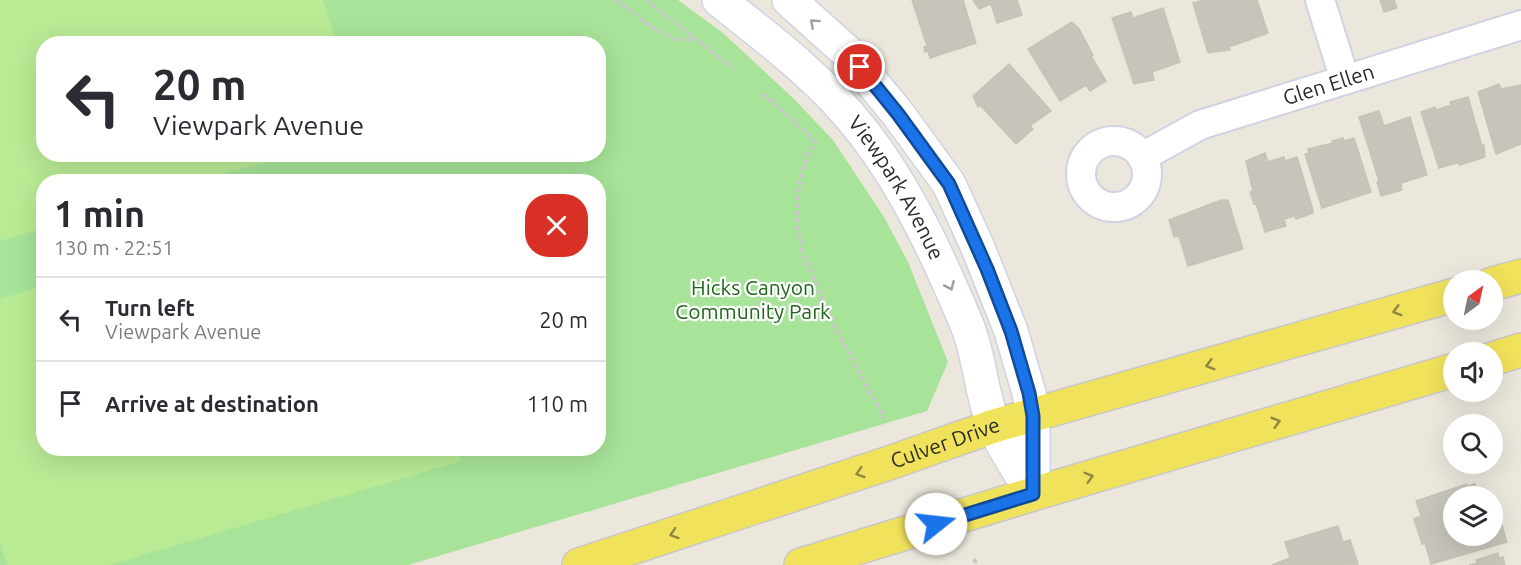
<!DOCTYPE html>
<meta charset="utf-8">
<style>
body{margin:0;font-family:Ubuntu,sans-serif;background:#f7f7f7;color:#2b2b33;height:100vh;display:flex;flex-direction:column;font-size:22px;white-space:nowrap}
*{box-sizing:border-box;margin:0}
p{font-size:20px;color:#7c7c81}
.icon{flex:none;width:33px;height:33px;fill:none;stroke:currentColor;stroke-width:2;stroke-linecap:round;stroke-linejoin:round}
.map{position:relative;flex:1;overflow:hidden}
.panel{position:absolute;left:36px;top:174px;width:570px;height:282px;display:flex;flex-direction:column;background:#fff;border-radius:24px;box-shadow:0 6px 24px #0002}
.panel>*{flex:none}
.banner{position:absolute;left:36px;top:36px;width:570px;height:126px;border-radius:24px;box-shadow:0 6px 24px #0002;background:#fff;color:#2b2b33;overflow:hidden}
.needle{width:39px;rotate:33deg}
.controls{position:absolute;left:1443px;top:270px;display:grid;gap:12px}
.controls a{display:grid;place-items:center;width:60px;height:60px;border-radius:50%;background:#fff;box-shadow:0 6px 24px #0002;font-size:30px}
.pin{position:absolute;display:grid;place-items:center;width:51px;height:51px;color:#fff;margin:-26px;border:3px solid #fff;border-radius:50%;box-shadow:0 2px 6px #0007}
.me{position:absolute;width:66px;margin:-33px;rotate:74deg;stroke-linejoin:round;filter:drop-shadow(0 0 4px #0008)}
.turn{display:flex;align-items:center;gap:21px;height:126px;padding:0 18px;font-size:27px}
.turn .icon{width:78px;height:78px;stroke-width:2.5}
.turn b{display:block;font-size:42px;line-height:51px}
.round{display:grid;place-items:center;flex:none;width:63px;height:63px;border-radius:24px;background:#f7f7f7}
.head{display:flex;align-items:center;justify-content:space-between;height:102px;padding:0 18px}
h1{font-size:36px;font-weight:700;line-height:45px}
ul{padding:0;list-style:none}
li{display:flex;align-items:center;gap:18px;height:84px;padding:0 18px;border-top:2px solid #e1e1e2}
li div{flex:1}
li b{display:block;font-size:22px}
li em{font-style:normal}
.map>svg:first-child{display:block}
.green{fill:#a7e398;fill-rule:evenodd}
.pitch{fill:#baea94}
.building{fill:#c7c4bb;stroke:#c7c3b5;stroke-width:1.5}
.lines{fill:none;stroke-linecap:round;stroke-linejoin:round}
.minor-casing{stroke:#d1d2e3;stroke-width:32}
.tertiary-casing{stroke:#d1d2e3;stroke-width:36}
.primary-casing{stroke:#c8c8c8;stroke-width:36}
.path{stroke:#c8c8c8;stroke-width:4;stroke-dasharray:4.5 3;stroke-linecap:butt}
.minor{stroke:#fff;stroke-width:28}
.tertiary{stroke:#fff;stroke-width:33}
.primary{stroke:#f1e25c;stroke-width:33}
.oneway{stroke:#9f9f9f}
.oneway2{stroke:#8e8643}
.route-casing{stroke:#114b97;stroke-width:15}
.route{stroke:#1a73e8;stroke-width:10}
.labels{text-anchor:middle;stroke-width:4.5;stroke-linejoin:round;paint-order:stroke}
.street-label{font-size:21px;fill:#2a2a2a;stroke:#fff}
.park-label{font-size:21px;fill:#1f671a;stroke:#fff}
</style>
<div class="map">
<svg width="1521" height="565" viewBox="0 0 1521 565">
<rect width="100%" height="100%" fill="#ece7dc"/>
<path class="green" d="M0 0H678L723 33 793 98 833 140 884 217 908 262 948 362 927 411 408 565H0ZM44 44H598V154H44ZM44 182H598V448H44Z"/>
<path class="pitch" d="M0 0H323L336 43 44 44V154L290 155 200 181 44 182 43 228 0 241Z
M43 286 44 448H457L461 461 110 565H7L0 543V299Z"/>
<path class="building" d="M912 0H963L976 43 930 58 928 51 925 52 924 47 927 46Z
M973 0H1017L1022 15 997 23 991 4 979 9Z
M1203 0H1257L1268 33 1229 47 1230 50 1208 53 1193 3Z
M1380 0H1394L1397 8 1384 12Z
M1163 8 1180 62 1152 72 1154 80 1134 84 1112 18 1131 12 1133 18Z
M1072 22 1079 29 1093 55 1091 56 1106 81 1090 91 1086 85 1060 101 1028 49Z
M1009 64 1051 111 1030 126 1033 129 1016 144 980 105 978 107 973 96Z
M1499 84 1501 89 1521 85V144L1496 154 1478 92Z
M1468 97 1482 146 1484 145 1485 157 1460 165V162L1439 168 1421 112 1435 107 1436 110 1451 105 1450 102Z
M1379 111 1384 126 1410 117 1427 175 1401 183 1402 190 1381 196 1377 182 1379 181 1359 117Z
M1343 138 1344 141 1354 138 1371 192 1322 208 1305 154 1309 153 1308 149 1333 143 1332 141Z
M1265 153 1268 162 1284 157 1285 161 1297 157 1313 210H1312L1313 213 1296 219 1295 216 1284 219 1286 226 1265 232 1256 203 1254 204 1250 192 1253 191 1246 161Z
M1221 200H1228L1243 249 1188 266 1179 236 1174 237 1169 220Z
M1467 484V486L1475 484 1479 496H1454V536H1492V508L1493 511 1497 509 1507 542 1431 564 1425 543 1422 544 1414 519 1421 516 1416 501Z
M1338 526 1343 542 1350 540 1358 564 1272 565 1290 558 1285 542Z
M1498 553 1499 558 1503 557 1505 565H1469L1477 563 1476 560Z"/>
<g class="lines">
<g class="minor-casing">
<g id="minor">
<path d="M1320 0 1345 80"/>
<circle cx="1114" cy="174" r="33"/>
<path id="s1" d="M1142 157 1200 125 1521 25"/>
</g>
</g>
<g class="tertiary-casing">
<g id="tertiary">
<path id="s2" d="M719 0C770 40 823 80 863 132 908 190 939 258 967 325 980 357 981 394 994 426 1004 450 1020 472 1033 494"/>
<path d="M789 0 847 52 898 114 949 184 978 248 1011 331 1029 393 1033 416V492"/>
</g>
</g>
<g class="primary-casing">
<g id="primary">
<path d="M1492 284 1521 276"/>
<path d="M1492 359 1521 350"/>
<path id="s3" d="M579 565 892 462 994 426 1454 295"/>
<path d="M801 565 1033 494 1454 370"/>
</g>
</g>
<path class="path" d="M616 0 653 28 675 39H696
M646 0 736 70
M763 94 806 132 815 142C796 175 793 213 802 249 805 261 811 272 816 284 835 331 860 374 885 419
M974 559 977 565"/>
<use href="#minor" class="minor"/>
<use href="#tertiary" class="tertiary"/>
<use href="#primary" class="primary"/>
</g>
<defs><path id="oneway-chevron" d="M-2-3.5L2.5 0L-2 3.5" fill="none" stroke-width="1.6" stroke-linecap="round" stroke-linejoin="round" transform="scale(1.5)"/></defs>
<g class="oneway">
<use href="#oneway-chevron" transform="translate(814 23) rotate(-138)"/>
<use href="#oneway-chevron" transform="translate(950 286) rotate(66)"/>
</g>
<g class="oneway2">
<use href="#oneway-chevron" transform="translate(1397 311) rotate(164)"/>
<use href="#oneway-chevron" transform="translate(1210 365) rotate(164)"/>
<use href="#oneway-chevron" transform="translate(1276 422) rotate(-16)"/>
<use href="#oneway-chevron" transform="translate(860 473) rotate(162)"/>
<use href="#oneway-chevron" transform="translate(1089 477) rotate(-16)"/>
<use href="#oneway-chevron" transform="translate(674 534) rotate(162)"/>
</g>
<g class="lines">
<g class="route-casing">
<path id="route" d="M860 67 898 114 949 184 987 269 1011 331 1029 393 1033 416V494L936 524"/>
</g>
<use href="#route" class="route"/>
</g>
<g class="labels">
<g class="street-label">
<text dy="7" stroke="none"><textPath href="#s1" startOffset="201">Glen Ellen</textPath></text>
<text dy="7" stroke="none"><textPath href="#s2" startOffset="261">Viewpark Avenue</textPath></text>
<text dy="7" stroke="none"><textPath href="#s3" startOffset="386">Culver Drive</textPath></text>
</g>
<g class="park-label">
<text x="753" y="295">Hicks Canyon<tspan x="753" dy="24">Community Park</tspan></text>
</g>
</g>
</svg>
<div class="controls">
<a><svg class="needle" viewBox="-14 -14 28 28"><path d="M0-13l5 13h-10z" fill="#e53935"/><path d="M0 13l5-13h-10z" fill="#7c7c81"/></svg></a>
<a><svg class="icon" aria-label="sound" viewBox="0 0 24 24"><path d="M4 9h4l5-4v14l-5-4H4zM17 9q2 3 0 6"/></svg></a>
<a><svg class="icon" aria-label="search" viewBox="0 0 24 24"><circle cx="10" cy="10" r="6"/><path d="M15 15l6 6"/></svg></a>
<a><svg class="icon" aria-label="layers" viewBox="0 0 24 24"><path d="M12 4l9 5-9 5-9-5zM3 14l9 5 9-5"/></svg></a>
</div>
<div class="pin" style="left:860px;top:67px;background:#d93025"><svg class="icon" aria-label="arrive" viewBox="0 0 24 24"><path d="M6 21V4h12l-3 4 3 4H6"/></svg></div>
<svg class="me" style="left:936px;top:524px" viewBox="-20 -20 40 40"><circle r="19" fill="#fff"/><path d="M0-13L10 11 0 6-10 11z" fill="#1a73e8"/></svg>
<div class="banner">
<div class="turn"><svg class="icon" aria-label="left" viewBox="0 0 24 24"><path d="M17 20v-9H6M10 6l-5 5 5 5"/></svg><div><b>20 m</b>Viewpark Avenue</div></div>
</div>
<section class="panel">
<div class="head"><div><h1>1 min</h1><p>130 m · 22:51</p></div><a class="round" style="background:#d93025;color:#fff"><svg class="icon" aria-label="close" viewBox="0 0 24 24"><path d="M6 6l12 12M18 6L6 18"/></svg></a></div>
<ul>
<li><svg class="icon" aria-label="left" viewBox="0 0 24 24"><path d="M17 20v-9H6M10 6l-5 5 5 5"/></svg><div><b>Turn left</b><p>Viewpark Avenue</p></div><em>20 m</em></li>
<li><svg class="icon" aria-label="arrive" viewBox="0 0 24 24"><path d="M6 21V4h12l-3 4 3 4H6"/></svg><div><b>Arrive at destination</b></div><em>110 m</em></li>
</ul>
</section>
</div>
